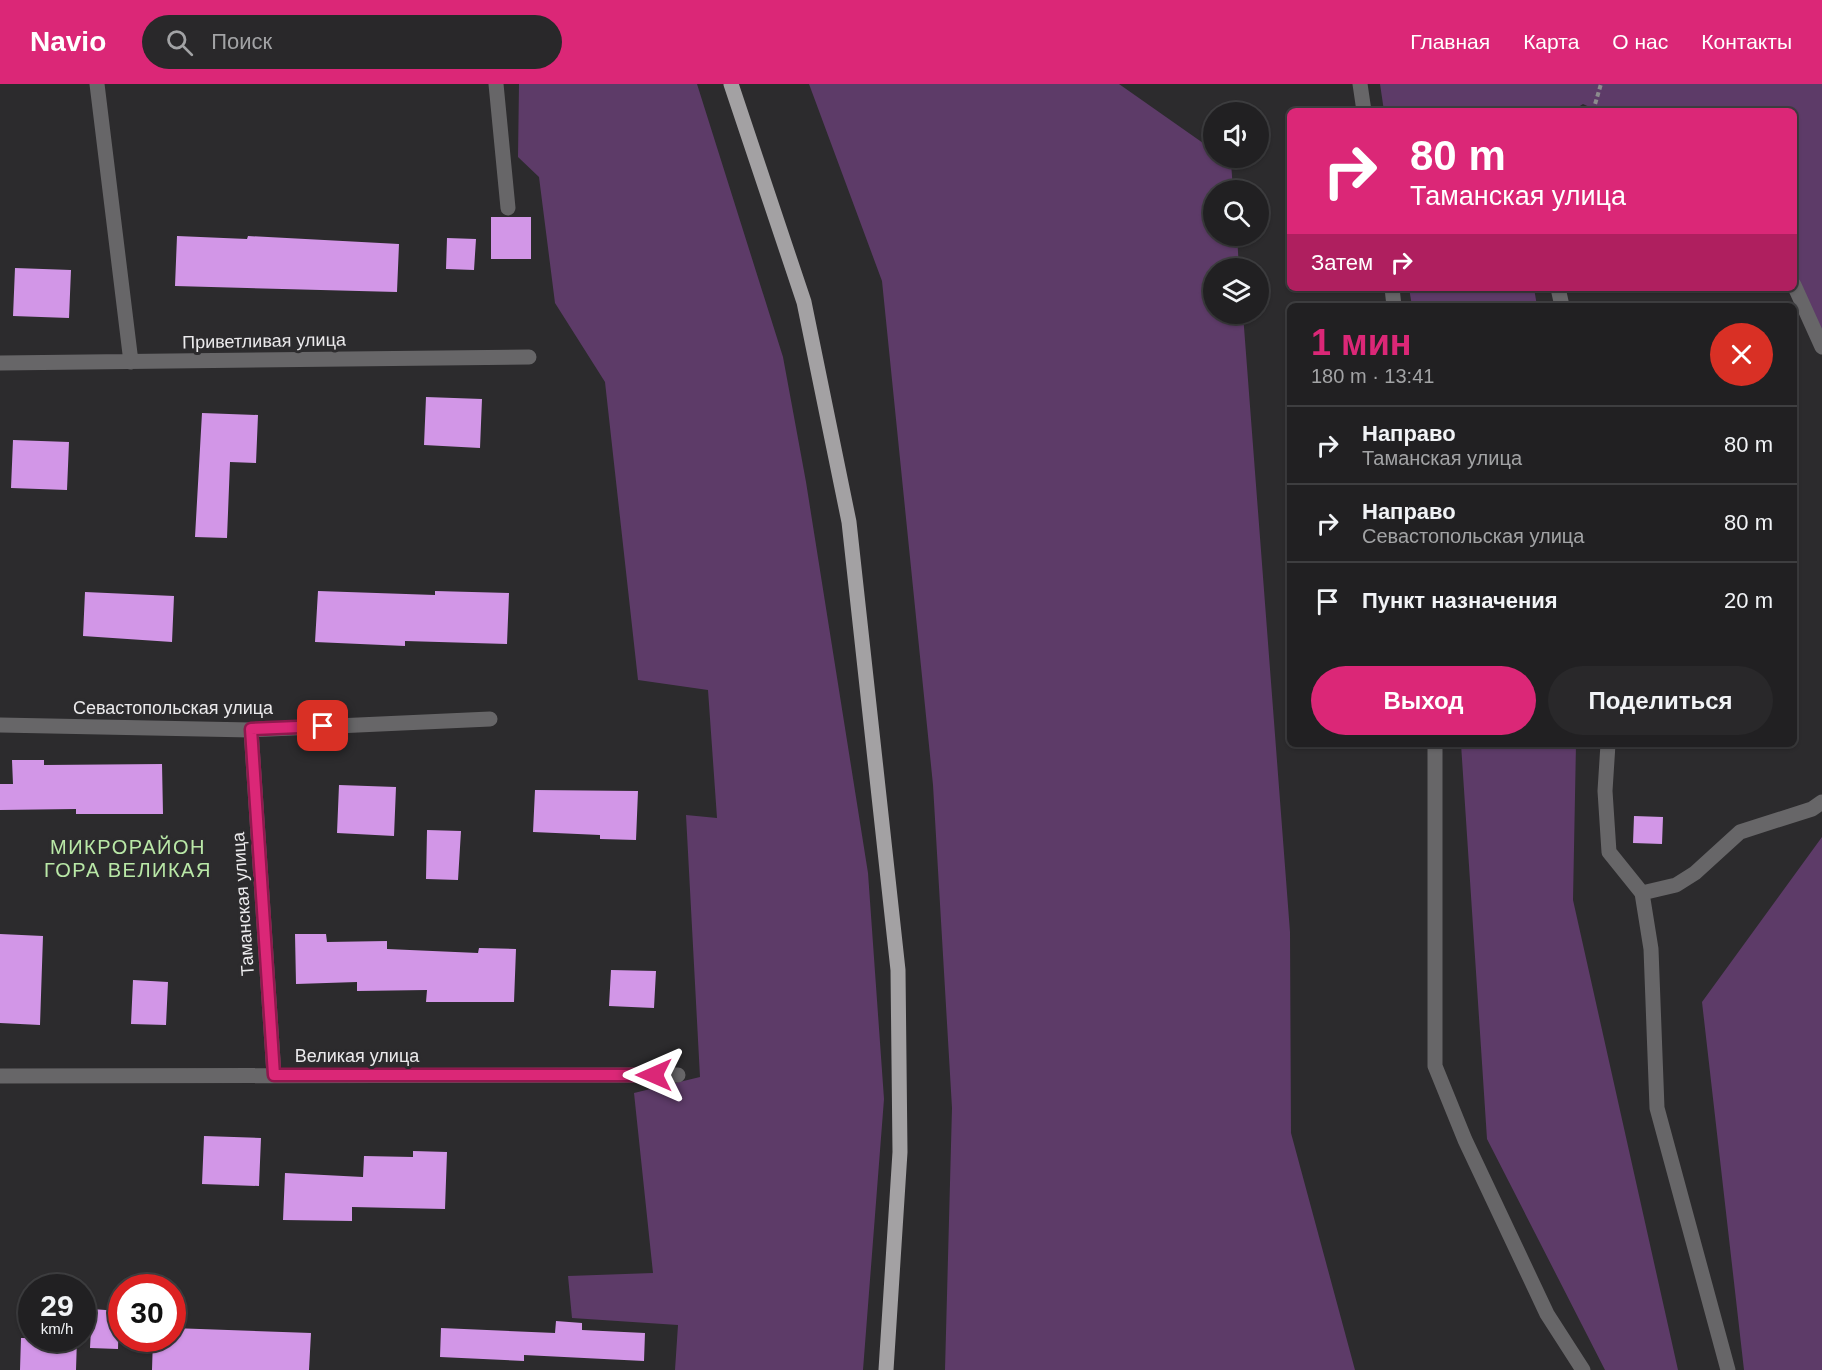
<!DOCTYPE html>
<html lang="ru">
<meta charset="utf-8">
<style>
body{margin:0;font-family:Helvetica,sans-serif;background:#29282a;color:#f1f3f6;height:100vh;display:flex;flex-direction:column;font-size:22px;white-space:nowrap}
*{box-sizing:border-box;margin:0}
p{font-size:20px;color:#a2a3a5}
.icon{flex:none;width:33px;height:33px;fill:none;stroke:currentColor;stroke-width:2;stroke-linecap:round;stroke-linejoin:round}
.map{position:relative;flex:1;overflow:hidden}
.side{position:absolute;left:1287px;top:219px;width:510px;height:444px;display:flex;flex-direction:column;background:#212022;border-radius:9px;box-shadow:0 2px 4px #0004,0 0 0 2px #3e3e40}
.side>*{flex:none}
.hud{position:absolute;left:1287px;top:24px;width:510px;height:183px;border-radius:9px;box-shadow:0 2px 4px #0004,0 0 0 2px #3e3e40;background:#db2777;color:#fff;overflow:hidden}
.buttons{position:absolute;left:1203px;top:18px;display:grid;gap:12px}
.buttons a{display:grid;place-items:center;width:66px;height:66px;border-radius:50%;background:#212022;box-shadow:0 2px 4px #0004,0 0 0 2px #3e3e40;font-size:30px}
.speed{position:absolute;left:18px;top:1190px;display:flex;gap:12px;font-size:30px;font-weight:700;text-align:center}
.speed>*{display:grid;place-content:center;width:78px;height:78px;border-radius:50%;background:#212022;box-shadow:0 2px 4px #0004,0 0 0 2px #3e3e40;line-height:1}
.speed small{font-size:15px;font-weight:400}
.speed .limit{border:9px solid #d22;background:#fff;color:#111}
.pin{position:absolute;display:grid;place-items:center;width:51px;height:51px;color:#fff;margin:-26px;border-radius:12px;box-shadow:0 3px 9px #0006}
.me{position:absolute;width:66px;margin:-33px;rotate:270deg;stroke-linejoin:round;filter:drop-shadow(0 0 4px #0008)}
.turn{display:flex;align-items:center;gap:21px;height:126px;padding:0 24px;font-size:27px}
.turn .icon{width:78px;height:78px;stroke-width:2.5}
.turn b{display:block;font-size:42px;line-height:51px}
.then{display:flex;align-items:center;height:57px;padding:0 24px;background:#0003;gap:12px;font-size:22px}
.round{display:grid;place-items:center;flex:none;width:63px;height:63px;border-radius:32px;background:#29282a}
.headline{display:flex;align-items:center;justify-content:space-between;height:102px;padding:0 24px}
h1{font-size:36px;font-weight:800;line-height:45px;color:#db2777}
.primary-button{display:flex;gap:12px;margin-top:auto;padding:12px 24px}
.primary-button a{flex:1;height:69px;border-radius:36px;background:#db2777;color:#fff;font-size:24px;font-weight:800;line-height:69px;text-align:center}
.primary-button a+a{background:#29282a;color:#f1f3f6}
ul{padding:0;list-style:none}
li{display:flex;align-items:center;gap:18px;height:78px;padding:0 24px;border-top:2px solid #3e3e40}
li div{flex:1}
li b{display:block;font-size:22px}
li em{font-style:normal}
header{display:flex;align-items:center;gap:36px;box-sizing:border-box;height:84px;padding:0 30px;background:#db2777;color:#fff}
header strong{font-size:28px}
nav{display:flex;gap:33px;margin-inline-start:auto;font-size:21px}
.search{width:420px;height:54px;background:#29282a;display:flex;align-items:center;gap:15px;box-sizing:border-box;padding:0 21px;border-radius:33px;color:#a2a3a5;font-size:22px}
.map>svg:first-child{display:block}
.green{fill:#5d3b68}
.building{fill:#d296e7}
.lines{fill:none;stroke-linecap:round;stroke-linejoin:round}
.path{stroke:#8c8b8d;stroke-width:4;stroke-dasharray:4.5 3;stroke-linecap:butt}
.minor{stroke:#676668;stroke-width:15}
.major{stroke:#a3a1a3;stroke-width:15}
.route-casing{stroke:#8e194d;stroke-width:15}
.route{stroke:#db2777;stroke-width:10}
.labels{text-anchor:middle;stroke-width:6;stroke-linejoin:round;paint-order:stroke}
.street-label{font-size:18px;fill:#ebeaec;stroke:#2c2b2d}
.neighbourhood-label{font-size:20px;letter-spacing:1.5px;fill:#b9e8a7;stroke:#2c2b2d}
</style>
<header>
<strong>Navio</strong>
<div class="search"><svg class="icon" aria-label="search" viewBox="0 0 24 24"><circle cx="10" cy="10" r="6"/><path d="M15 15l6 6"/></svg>Поиск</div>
<nav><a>Главная</a><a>Карта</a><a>О нас</a><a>Контакты</a></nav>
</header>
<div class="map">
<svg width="1822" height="1286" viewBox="0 0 1822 1286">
<rect width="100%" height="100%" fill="#2c2b2d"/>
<path class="green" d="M519 0H697L783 273 806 398 868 789 884 1015 863 1286H675L678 1241 572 1234 568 1192 653 1189 634 1009 700 993 686 731 717 734 708 606 638 596 605 298 555 219 539 93 518 73Z
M809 0H1119L1213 66 1214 74H1225L1231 78 1233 106H1214V152H1237L1239 184H1214V230H1243L1290 848 1291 1049 1355 1286H945L952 1024 933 701 882 197Z
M1380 0H1822V264L1794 204V27H1598L1583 20 1572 27H1384Z
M1409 204H1534L1537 222H1412Z
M1461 660H1576L1573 816 1678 1286H1605L1487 1055Z
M1822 753V1286H1744L1702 918Z"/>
<path class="building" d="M491 133H531V175H491Z
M177 152 247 155 248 152 399 160 397 208 175 202Z
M447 154 476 155 474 186 446 185Z
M15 184 71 186 69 234 13 232Z
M426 313 482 315 480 364 424 361Z
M202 329 258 331 256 379 230 378 227 454 195 453Z
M13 356 69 358 67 406 11 404Z
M318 507 435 511V507L509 509 507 560 405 557V562L315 558Z
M85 508 174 512 172 558 83 552Z
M12 676H44V681L162 680 163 730H76V725L0 726V700H13Z
M339 701 396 703 394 752 337 749Z
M535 706 638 707 636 756 600 755V751L533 748Z
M1634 732 1663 733 1662 760 1633 759Z
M427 746 461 747 458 796 426 795Z
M0 850 43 852 40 941 0 939Z
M295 850H326L327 858 387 857V865L478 869 479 864 516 865 514 918H426L427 906 357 907V898L296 900Z
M611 886 656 887 654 924 609 922Z
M133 896 168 898 166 941 131 940Z
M204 1052 261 1054 259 1102 202 1100Z
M413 1067 447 1068 445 1125 352 1123V1137L283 1136 285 1089 363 1093 364 1072 413 1073Z
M92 1225 119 1227 118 1265 90 1264Z
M556 1237 582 1239V1246L645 1249 644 1277 524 1271V1277L440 1273 441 1244 555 1249Z
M172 1244 311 1249 309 1286H152L153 1254H172Z
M21 1254H77L76 1286H20Z"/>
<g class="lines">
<path class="path" d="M1593 27 1601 0"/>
<path class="minor" d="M97 0 131 278
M496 0 508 124
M1360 0 1364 27
M1794 201 1822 263
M1392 204 1394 222
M1558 204 1562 222
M0 279 529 273
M0 641 251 646 490 635
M251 646 274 991
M1435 660V982L1465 1056 1547 1230 1583 1286
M1608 660 1605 707 1609 768 1642 809 1651 865 1657 1024 1728 1286
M1642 809 1676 801 1695 789 1740 748 1812 725 1822 718
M0 992 678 991"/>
<path class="major" d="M731 0 804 218 849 438 898 886 900 1068 886 1286"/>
</g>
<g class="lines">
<g class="route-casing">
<path id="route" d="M323 642 251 645 274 991H654"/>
</g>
<use href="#route" class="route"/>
</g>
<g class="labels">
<g class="street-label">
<text transform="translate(264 257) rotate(-1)" y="6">Приветливая улица</text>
<text x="173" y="630">Севастопольская улица</text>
<text transform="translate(243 820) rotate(-94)" y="6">Таманская улица</text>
<text x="357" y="978">Великая улица</text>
</g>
<g class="neighbourhood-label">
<text x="128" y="770">МИКРОРАЙОН<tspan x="128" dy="23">ГОРА ВЕЛИКАЯ</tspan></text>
</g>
</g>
</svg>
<div class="buttons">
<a><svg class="icon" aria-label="sound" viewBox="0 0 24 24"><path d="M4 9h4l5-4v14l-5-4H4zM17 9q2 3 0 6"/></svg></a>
<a><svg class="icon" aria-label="search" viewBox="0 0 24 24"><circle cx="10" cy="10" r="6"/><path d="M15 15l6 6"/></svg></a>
<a><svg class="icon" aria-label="layers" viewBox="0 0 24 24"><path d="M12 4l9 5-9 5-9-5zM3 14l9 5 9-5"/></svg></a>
</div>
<div class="speed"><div>29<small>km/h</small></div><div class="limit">30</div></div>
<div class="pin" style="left:323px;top:642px;background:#d93025"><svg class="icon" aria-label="arrive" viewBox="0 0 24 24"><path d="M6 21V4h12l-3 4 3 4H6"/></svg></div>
<svg class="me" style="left:654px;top:991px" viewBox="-20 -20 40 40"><path d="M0-17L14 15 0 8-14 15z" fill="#db2777" stroke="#fff" stroke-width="4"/></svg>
<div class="hud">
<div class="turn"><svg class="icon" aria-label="right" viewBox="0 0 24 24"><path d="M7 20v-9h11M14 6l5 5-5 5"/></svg><div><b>80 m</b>Таманская улица</div></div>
<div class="then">Затем<svg class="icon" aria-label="right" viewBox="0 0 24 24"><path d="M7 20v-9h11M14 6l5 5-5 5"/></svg></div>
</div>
<section class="side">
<div class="headline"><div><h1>1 мин</h1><p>180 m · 13:41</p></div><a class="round" style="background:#d93025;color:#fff"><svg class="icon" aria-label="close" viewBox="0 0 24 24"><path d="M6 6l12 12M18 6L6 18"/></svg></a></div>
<ul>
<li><svg class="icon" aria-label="right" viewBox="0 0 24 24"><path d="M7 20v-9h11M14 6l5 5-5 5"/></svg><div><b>Направо</b><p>Таманская улица</p></div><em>80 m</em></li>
<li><svg class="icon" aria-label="right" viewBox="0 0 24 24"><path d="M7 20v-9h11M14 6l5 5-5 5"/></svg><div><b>Направо</b><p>Севастопольская улица</p></div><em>80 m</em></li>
<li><svg class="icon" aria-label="arrive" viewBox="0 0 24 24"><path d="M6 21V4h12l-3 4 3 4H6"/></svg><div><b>Пункт назначения</b></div><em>20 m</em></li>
</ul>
<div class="primary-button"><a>Выход</a><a>Поделиться</a></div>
</section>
</div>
